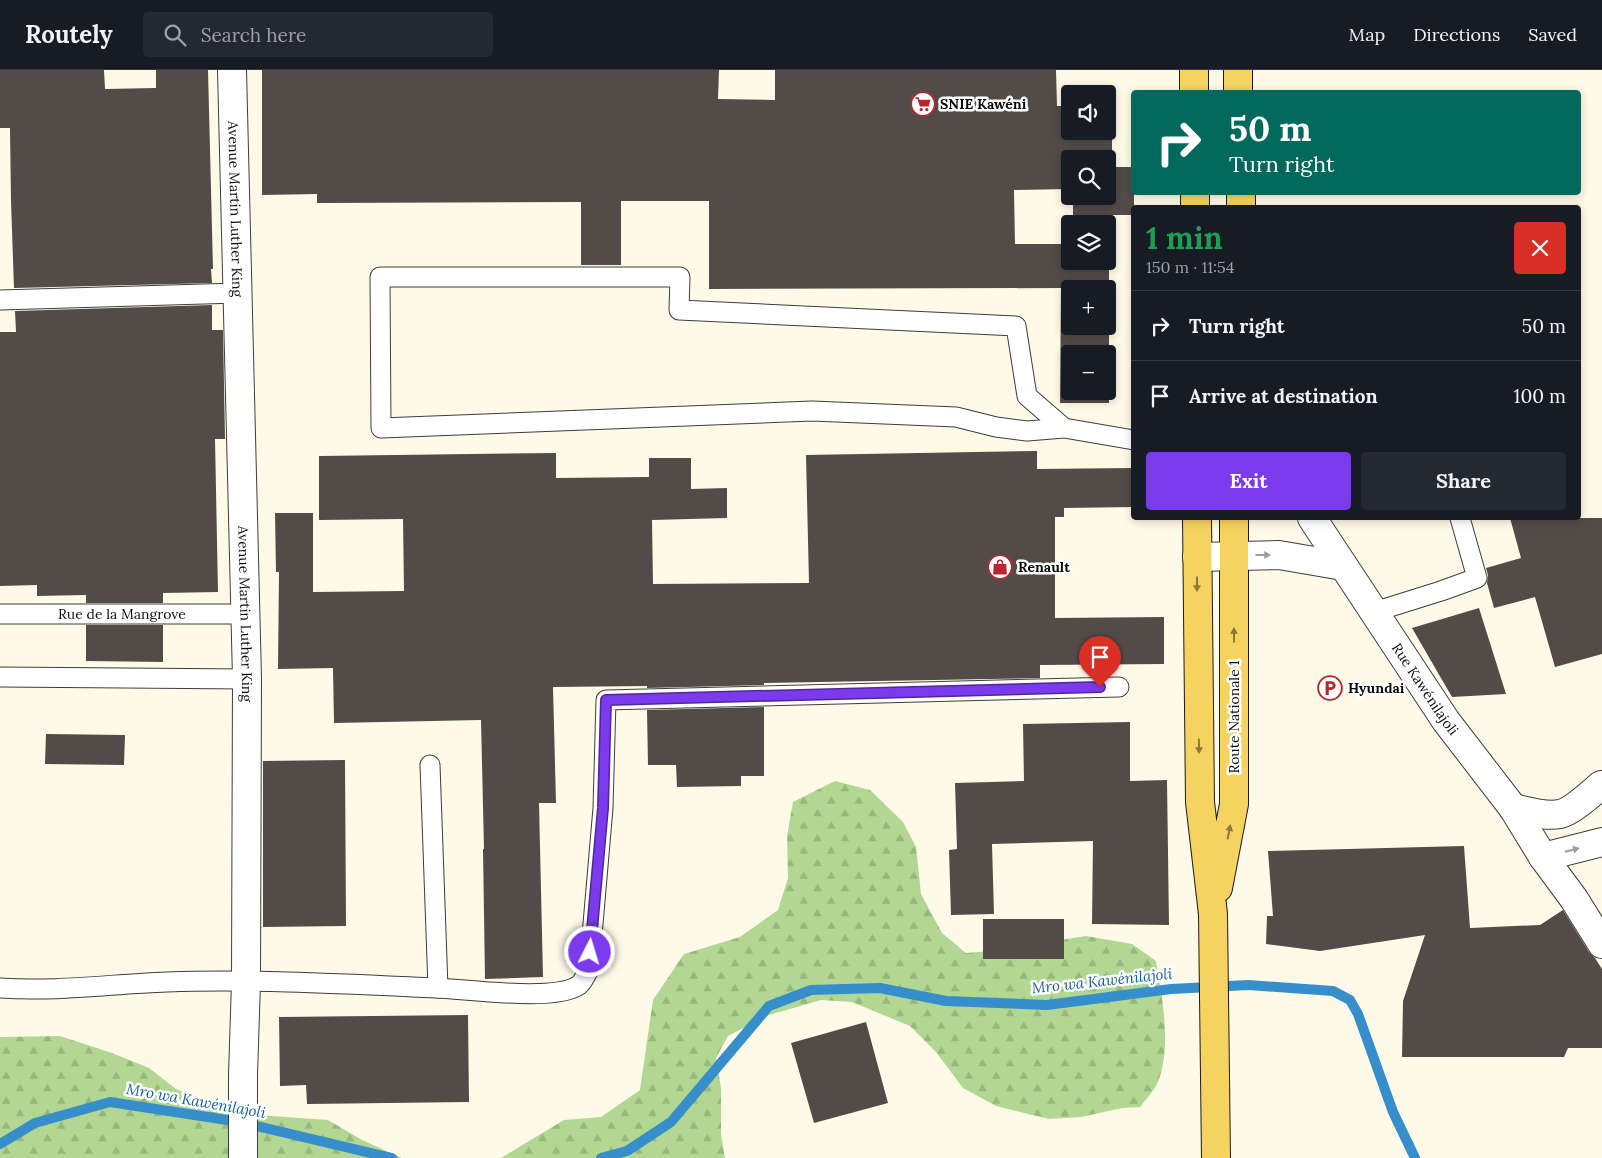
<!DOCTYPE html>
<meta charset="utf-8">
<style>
body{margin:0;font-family:Lora,serif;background:#242831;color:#f1f3f6;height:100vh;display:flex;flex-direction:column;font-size:19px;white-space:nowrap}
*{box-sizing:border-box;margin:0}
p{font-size:16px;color:#9ea1a6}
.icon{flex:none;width:28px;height:28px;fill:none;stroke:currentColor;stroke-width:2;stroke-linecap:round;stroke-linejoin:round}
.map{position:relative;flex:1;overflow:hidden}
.panel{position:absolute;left:1131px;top:135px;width:450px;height:315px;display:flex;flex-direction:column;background:#171b24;border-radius:5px;box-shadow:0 2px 8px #0003}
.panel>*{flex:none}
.banner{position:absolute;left:1131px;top:20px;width:450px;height:105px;border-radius:5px;box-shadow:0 2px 8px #0003;background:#00695c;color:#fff;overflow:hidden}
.fabs{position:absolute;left:1061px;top:15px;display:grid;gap:10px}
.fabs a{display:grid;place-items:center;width:55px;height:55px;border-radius:5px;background:#171b24;box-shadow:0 2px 8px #0003;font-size:25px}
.pin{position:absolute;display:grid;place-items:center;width:42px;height:42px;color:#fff;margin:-51px -21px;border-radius:50% 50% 50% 0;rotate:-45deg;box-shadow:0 0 5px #0007}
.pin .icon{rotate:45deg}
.me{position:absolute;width:55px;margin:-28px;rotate:5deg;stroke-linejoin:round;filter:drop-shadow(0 0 4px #0008)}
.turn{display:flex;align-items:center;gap:18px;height:105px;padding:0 15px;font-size:22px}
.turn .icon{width:65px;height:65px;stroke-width:2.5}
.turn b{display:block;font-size:35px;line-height:42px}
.round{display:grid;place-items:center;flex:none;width:52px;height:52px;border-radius:5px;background:#242831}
.overview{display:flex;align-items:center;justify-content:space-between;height:85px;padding:0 15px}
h1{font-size:30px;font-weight:800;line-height:38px;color:#1e9e55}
.primary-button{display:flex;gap:10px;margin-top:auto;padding:10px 15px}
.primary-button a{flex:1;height:58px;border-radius:5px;background:#7c3aed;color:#fff;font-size:20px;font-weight:800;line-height:58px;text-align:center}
.primary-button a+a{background:#242831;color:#f1f3f6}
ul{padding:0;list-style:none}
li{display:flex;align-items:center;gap:15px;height:70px;padding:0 15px;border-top:1px solid #363941}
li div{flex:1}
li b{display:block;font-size:19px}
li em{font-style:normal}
header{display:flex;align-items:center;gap:30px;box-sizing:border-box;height:70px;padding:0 25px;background:#171b24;border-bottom:1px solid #363941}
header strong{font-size:24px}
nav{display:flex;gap:28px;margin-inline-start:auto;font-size:18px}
.search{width:350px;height:45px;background:#242831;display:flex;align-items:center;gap:12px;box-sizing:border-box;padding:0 18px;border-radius:5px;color:#9ea1a6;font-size:19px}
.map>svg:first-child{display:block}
.forest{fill:url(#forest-firs)}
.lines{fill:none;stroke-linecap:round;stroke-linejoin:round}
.stream{stroke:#368eca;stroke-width:10}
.building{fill:#524b47;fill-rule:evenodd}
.service-casing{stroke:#3d3d3d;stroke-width:21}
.minor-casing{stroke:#3d3d3d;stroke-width:30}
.primary-casing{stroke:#1b1b1b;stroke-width:30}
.service{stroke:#fff;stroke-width:19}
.minor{stroke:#fff;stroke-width:28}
.primary{stroke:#f6d260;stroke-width:28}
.oneway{fill:#9d9d9d}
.oneway2{fill:#8c7839}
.route-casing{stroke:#51269a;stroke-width:12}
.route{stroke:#7c3aed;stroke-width:9}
.labels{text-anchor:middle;stroke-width:5;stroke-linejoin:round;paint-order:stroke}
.poi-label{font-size:14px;font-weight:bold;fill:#0a0a0a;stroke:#fff;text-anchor:start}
.street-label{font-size:14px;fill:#0a0a0a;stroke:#fff}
.water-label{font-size:15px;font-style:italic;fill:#175f98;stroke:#fff}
</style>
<header>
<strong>Routely</strong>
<div class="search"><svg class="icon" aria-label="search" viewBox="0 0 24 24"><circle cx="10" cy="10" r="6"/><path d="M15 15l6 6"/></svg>Search here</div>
<nav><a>Map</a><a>Directions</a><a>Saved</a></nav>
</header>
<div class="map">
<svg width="1602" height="1088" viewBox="0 0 1602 1088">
<defs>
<pattern id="forest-firs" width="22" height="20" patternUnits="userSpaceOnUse" patternTransform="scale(1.25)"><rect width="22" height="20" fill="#b1d793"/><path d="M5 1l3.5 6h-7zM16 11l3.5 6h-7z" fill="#97b77d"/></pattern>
</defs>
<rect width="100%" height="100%" fill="#fffae8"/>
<path class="forest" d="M835 711 870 720 903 752 916 777 921 824 942 863 966 883 990 881 1086 866 1132 874 1156 891C1162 927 1172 977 1158 1012 1154 1021 1146 1029 1140 1037L1122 1038 1081 1047 1049 1049 996 1036 963 1018 936 982 910 956 852 932 821 930 769 945 728 966 716 988 721 1018V1065L725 1088H501L564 1050 601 1047 640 1020 653 930 684 884 740 867 778 840 788 808 787 766 793 732Z
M60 966 112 983 149 998 176 1019 231 1043 328 1050 362 1070 402 1088H0V967Z"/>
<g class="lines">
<path class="stream" d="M0 1074 35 1053 110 1032 240 1052 392 1088
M601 1088 627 1081 671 1052 769 936 811 920 880 918 946 931 1047 935 1171 919 1248 915 1333 921 1350 930 1358 944 1393 1042 1415 1088"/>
</g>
<path class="building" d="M0 0H104L105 19 156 18V0H208L213 199H211L212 213 14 218 11 131 10 58H0Z
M262 0H719L718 29 775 30V0H1056L1057 36H1070V61H1108V36H1112V97H1134V145H1109V333H1060L1061 218 709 219V131H621V195H581V132L317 133V124L262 125ZM1070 89H1108V126H1073V154H1108V191H1070V174H1015L1014 120 1070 119ZM1070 219H1108V256H1070ZM1070 284H1108V321H1070Z
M212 235V260H223L225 369H215L218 522 163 523V533H86V525L37 526V515L0 516V262H16L15 241Z
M1037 381V399L1134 398V437L1064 438V447H1055V548L1164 547V594L1040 595V608L764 613V615L647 618V616L553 617 556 733H539L543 907 485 909 483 779H484L481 650 334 653 333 598 278 599 279 502H276L275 443H313V522L404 521 403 449 319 450V386L556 383V408L649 407V388H691V419L727 418V448L652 450 653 514 809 513 806 385Z
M1510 448H1602V584L1555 597 1535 527 1494 538 1487 513 1488 505 1486 498 1521 488Z
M1479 538 1506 624 1452 627 1412 558Z
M86 555H163V592L86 591Z
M764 637V706H741V716L677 717 676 695H648L647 640Z
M1130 652V711L1167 710 1169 855 1092 854 1093 771 992 774 994 844 951 845 949 780 957 779 955 713 1024 711 1023 654Z
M46 664 125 665 124 695 45 694Z
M345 690 346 856 263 857V691Z
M1464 776 1470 858 1540 855 1563 840 1589 882 1595 888 1602 899V978H1568L1564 987H1402L1403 931 1425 865 1320 881 1266 874 1267 846H1273L1268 781Z
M983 849H1064V889H983Z
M468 945 469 1032 307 1034 306 1015 280 1016 279 947Z
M866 952 888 1033 814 1053 791 973Z"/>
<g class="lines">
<g class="service-casing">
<g id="service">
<path d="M0 230 238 223"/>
<path d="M1064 358 1027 326 1016 256 679 240 680 207H380L381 358 812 341 956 347 996 357 1027 361 1064 358 1134 370"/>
<path d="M1374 542 1441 521 1477 508 1460 448"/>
<path id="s1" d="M0 544H246"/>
<path d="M0 607 247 609"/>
<path d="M430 695 438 918"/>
<path d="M0 918C56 922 111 914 167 912 256 909 347 914 436 918 467 919 556 932 579 915 583 912 586 904 589 900L603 738 606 630 1119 617"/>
</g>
</g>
<g class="minor-casing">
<g id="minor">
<path id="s2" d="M232 0 247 609 246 912 243 1005V1088"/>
<path id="s3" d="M1312 448 1446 651 1513 738 1543 787 1574 829 1602 874"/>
<path d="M1197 487 1279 485 1343 496"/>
<path d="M1513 738C1527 741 1545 747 1560 744 1571 742 1592 723 1601 715"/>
<path d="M1543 787 1602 772"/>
</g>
</g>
<g class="primary-casing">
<path id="primary" d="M1194 0V22
M1238 0V22
M1195 122V138
M1241 122V138
M1197 448 1200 732 1213 844 1216 1088
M1218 818 1234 734V448"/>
</g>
<use href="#service" class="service"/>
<use href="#minor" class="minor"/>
<use href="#primary" class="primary"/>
</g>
<defs><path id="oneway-solid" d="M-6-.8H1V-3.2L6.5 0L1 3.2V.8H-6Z" transform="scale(1.25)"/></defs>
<g class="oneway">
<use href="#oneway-solid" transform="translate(1263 485)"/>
<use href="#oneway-solid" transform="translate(1572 780) rotate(-14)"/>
</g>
<g class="oneway2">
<use href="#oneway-solid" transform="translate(1197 514) rotate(90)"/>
<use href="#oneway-solid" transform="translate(1234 565) rotate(-90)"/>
<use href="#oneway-solid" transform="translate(1199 676) rotate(89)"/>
<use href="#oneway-solid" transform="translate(1229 762) rotate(-79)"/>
</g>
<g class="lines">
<g class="route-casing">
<path id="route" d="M590 882 603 738 606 630 1100 617"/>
</g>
<use href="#route" class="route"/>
</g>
<defs>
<g id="supermarket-ring" transform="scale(1.25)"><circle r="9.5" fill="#fff" stroke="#b6262c" stroke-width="1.5"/><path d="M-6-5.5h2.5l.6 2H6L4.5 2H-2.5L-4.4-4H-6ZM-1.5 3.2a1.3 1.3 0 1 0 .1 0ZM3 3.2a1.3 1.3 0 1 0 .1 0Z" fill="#b6262c"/></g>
<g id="shop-ring" transform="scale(1.25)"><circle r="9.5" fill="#fff" stroke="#b6262c" stroke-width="1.5"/><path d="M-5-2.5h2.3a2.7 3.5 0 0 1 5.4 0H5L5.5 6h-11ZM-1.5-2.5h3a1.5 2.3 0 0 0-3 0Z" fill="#b6262c"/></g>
<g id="parking-ring" transform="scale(1.25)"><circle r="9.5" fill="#fff" stroke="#b6262c" stroke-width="1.5"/><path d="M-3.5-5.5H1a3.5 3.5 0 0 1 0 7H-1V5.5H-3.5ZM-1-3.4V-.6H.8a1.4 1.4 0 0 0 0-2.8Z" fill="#b6262c"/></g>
</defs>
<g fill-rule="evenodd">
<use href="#supermarket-ring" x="923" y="34"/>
<use href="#shop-ring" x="1000" y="497"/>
<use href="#parking-ring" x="1330" y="618"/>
</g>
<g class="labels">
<g class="poi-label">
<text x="940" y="39">SNIE Kawéni</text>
<text x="1018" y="502">Renault</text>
<text x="1348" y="623">Hyundai</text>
</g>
<g class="street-label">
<text dy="5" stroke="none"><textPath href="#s2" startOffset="139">Avenue Martin Luther King</textPath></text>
<text dy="5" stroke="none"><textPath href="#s1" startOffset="122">Rue de la Mangrove</textPath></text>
<text dy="5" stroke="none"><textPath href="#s2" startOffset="544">Avenue Martin Luther King</textPath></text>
<text dy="5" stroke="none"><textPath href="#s3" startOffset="205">Rue Kawénilajoli</textPath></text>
<text transform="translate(1234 647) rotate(-90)" y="5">Route Nationale 1</text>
</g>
<g class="water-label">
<text transform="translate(1102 911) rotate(-6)" y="5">Mro wa Kawénilajoli</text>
<text transform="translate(196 1031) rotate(10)" y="5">Mro wa Kawénilajoli</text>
</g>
</g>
</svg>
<div class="fabs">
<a><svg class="icon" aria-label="sound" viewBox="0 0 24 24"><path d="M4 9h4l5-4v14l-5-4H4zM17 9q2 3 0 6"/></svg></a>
<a><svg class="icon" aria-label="search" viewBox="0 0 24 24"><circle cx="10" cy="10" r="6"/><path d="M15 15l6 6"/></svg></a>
<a><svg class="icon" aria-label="layers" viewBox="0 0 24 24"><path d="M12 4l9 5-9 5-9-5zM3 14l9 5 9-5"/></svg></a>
<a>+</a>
<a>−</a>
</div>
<div class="pin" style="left:1100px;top:617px;background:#d93025"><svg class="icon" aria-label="arrive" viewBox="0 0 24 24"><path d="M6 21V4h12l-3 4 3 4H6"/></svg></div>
<svg class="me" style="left:590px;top:882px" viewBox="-20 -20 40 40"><circle r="17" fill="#7c3aed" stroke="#fff" stroke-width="3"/><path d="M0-11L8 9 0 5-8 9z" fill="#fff"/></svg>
<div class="banner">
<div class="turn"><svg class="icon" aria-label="right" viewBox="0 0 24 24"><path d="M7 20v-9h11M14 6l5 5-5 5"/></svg><div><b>50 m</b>Turn right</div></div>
</div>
<section class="panel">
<div class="overview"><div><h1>1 min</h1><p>150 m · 11:54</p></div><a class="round" style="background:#d93025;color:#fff"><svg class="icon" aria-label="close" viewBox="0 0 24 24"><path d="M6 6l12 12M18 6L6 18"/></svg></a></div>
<ul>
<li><svg class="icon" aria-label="right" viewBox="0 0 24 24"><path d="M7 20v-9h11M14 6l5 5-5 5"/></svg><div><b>Turn right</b></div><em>50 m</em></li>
<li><svg class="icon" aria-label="arrive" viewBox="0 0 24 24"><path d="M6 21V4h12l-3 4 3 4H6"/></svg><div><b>Arrive at destination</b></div><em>100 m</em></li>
</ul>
<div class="primary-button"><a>Exit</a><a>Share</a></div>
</section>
</div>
